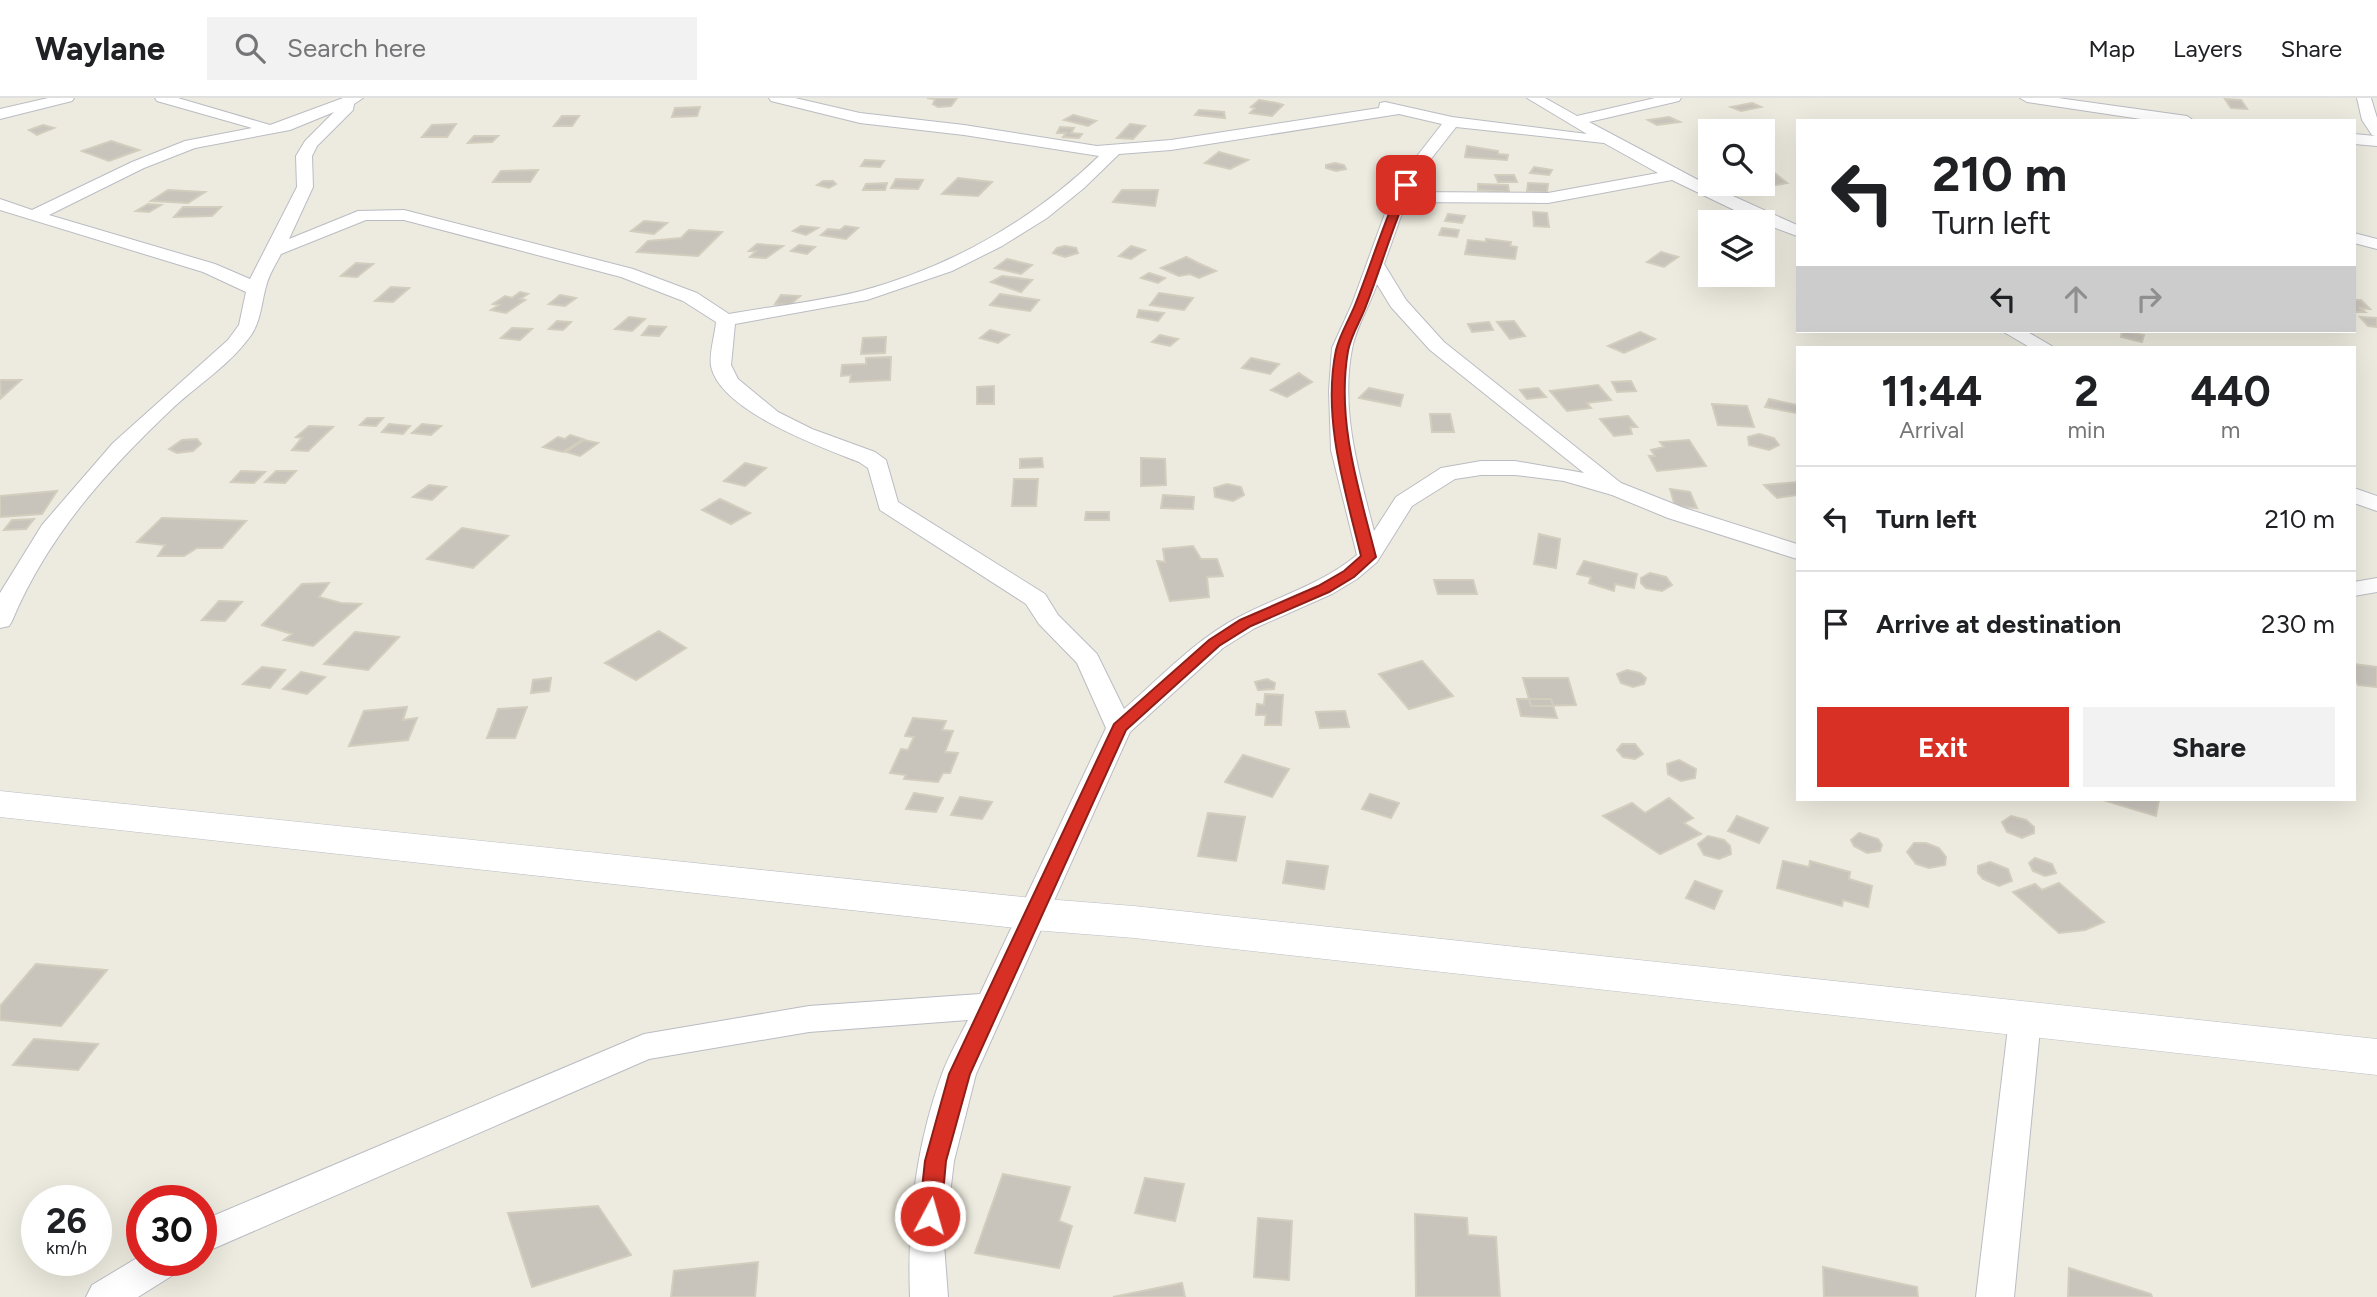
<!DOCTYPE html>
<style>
body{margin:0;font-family:Figtree,sans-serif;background:#f2f2f2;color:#202124;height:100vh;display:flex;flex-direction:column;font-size:26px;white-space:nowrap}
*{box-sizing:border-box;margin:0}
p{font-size:23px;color:#757577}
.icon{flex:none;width:38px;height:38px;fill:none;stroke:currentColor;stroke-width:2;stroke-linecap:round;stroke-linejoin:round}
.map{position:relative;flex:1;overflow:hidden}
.drawer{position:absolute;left:1796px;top:248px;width:560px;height:455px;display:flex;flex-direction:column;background:#fff;border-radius:0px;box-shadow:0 7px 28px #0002}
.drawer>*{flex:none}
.top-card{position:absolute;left:1796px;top:21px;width:560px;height:214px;border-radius:0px;box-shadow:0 7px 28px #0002;background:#fff;color:#202124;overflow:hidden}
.buttons{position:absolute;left:1698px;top:21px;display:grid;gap:14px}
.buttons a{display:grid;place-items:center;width:77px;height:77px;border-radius:0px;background:#fff;box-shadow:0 7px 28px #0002;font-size:35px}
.speed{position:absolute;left:21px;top:1087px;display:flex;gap:14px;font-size:35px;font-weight:700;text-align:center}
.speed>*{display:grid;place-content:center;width:91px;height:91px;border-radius:50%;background:#fff;box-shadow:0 7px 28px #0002;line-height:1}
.speed small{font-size:18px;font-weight:400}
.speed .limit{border:10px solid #d22;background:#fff;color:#111}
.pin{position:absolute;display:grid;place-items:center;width:60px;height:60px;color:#fff;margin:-30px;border-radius:14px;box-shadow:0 4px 10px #0006}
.me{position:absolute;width:77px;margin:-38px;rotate:6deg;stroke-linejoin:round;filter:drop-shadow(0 0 5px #0008)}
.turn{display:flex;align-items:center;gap:24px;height:147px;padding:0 21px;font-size:32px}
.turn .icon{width:91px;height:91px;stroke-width:2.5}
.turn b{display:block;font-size:49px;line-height:60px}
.lanes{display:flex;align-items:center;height:66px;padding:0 21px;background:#0003;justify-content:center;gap:35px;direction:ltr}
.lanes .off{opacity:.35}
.eta{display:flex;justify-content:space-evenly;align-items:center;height:119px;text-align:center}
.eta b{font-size:42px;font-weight:700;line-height:49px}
.button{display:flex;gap:14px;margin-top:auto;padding:14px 21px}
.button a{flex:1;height:80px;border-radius:0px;background:#d93025;color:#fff;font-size:28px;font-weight:700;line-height:80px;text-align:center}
.button a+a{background:#f2f2f2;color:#202124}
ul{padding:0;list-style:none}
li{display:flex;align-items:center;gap:21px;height:105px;padding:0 21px;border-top:2px solid #e0e0e0}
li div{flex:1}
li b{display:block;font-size:26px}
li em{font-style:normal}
header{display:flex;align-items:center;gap:42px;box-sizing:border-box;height:98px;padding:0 35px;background:#fff;border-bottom:2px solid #e0e0e0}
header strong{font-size:33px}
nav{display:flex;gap:38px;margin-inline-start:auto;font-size:24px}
.search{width:490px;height:63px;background:#f2f2f2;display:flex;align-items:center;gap:18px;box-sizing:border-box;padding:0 24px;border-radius:0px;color:#757577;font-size:26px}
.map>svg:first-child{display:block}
.building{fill:#c8c4bc;stroke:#d2cdbd;stroke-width:2}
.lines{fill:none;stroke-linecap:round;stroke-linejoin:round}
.street-casing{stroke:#babcc3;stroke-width:2}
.secondary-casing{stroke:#babdc5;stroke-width:1}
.street{fill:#fff;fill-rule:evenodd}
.secondary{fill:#fff;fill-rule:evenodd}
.route{fill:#d93025;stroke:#8d1f18;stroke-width:2}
</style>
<header>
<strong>Waylane</strong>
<div class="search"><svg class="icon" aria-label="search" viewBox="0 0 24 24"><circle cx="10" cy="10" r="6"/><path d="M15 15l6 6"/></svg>Search here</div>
<nav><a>Map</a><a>Layers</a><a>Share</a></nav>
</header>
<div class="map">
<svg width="2377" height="1199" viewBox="0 0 2377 1199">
<rect width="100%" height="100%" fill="#edebdf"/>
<path class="building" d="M927 0H957L951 8 938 9 933 6 935 1Z
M2225 1 2241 2 2247 11 2231 10Z
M1259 2 1277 5 1283 7 1272 18 1250 15 1255 10 1251 9Z
M1752 5 1761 9 1741 13 1731 9Z
M700 9 697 18 672 19 675 10Z
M1199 12 1224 14 1225 20 1195 17Z
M1073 17 1096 23 1088 28 1064 22Z
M562 18H579L572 28H554Z
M1669 19 1680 24 1657 27 1648 22Z
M456 26 447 39H422L432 27Z
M1130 26 1145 28 1133 41 1117 40Z
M43 27 54 30 37 37 29 32Z
M1060 29 1074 30 1071 35 1082 36 1079 40 1063 39 1066 35H1057Z
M474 38H498L492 44 468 45Z
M111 43 139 52 109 63 82 53Z
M1467 48 1498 53V56L1508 57 1507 62 1465 59Z
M1219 54 1248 62 1230 71 1205 65Z
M865 62 884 63 880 69 861 68Z
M1335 65 1344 67 1346 71 1336 73 1326 70V67Z
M1534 69 1552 72 1549 77 1530 75Z
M538 72 530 84H493L501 73Z
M1772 73 1787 85 1760 90 1754 86H1762V75Z
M1495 77H1514L1517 84H1498Z
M958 80 992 84 978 98 942 96Z
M896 81 923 82 918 91 891 90Z
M823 83H833L836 86 829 90 817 87Z
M887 85 885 92H863L866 86Z
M1528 85 1548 86 1547 95 1527 93Z
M1478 86 1508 87 1509 94 1478 92Z
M168 92 205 94 188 105 151 103Z
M1122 92H1158L1155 108 1113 104Z
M148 106 161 107 149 114 136 113Z
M183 109H221L212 118 174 119Z
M1533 114 1547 115 1549 129 1534 128Z
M1448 116 1465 118 1462 125 1445 123Z
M644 123 667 125 654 136 631 133Z
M801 128 818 130 806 137 793 133Z
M845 128 858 130 846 141 821 137 828 131 840 132Z
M1442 130 1459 132 1457 139 1439 137Z
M689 132 722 134 698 158 637 154 648 143 681 140Z
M1486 141 1511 144 1510 148 1517 149 1515 161 1465 156 1468 142 1486 144Z
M757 146 783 148 766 160 750 159 756 153H749Z
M799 147 815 149 807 156 791 153Z
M1065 148 1076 150 1078 155 1065 159 1053 155 1057 150Z
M1131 148 1145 152 1131 161 1119 158Z
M1661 154 1678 159 1664 169 1647 164Z
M1186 159 1198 165 1216 173 1199 180 1190 176 1179 178 1161 170Z
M1007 161 1032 167 1021 176 995 170Z
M356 165 373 166 357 179 341 178Z
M1149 175 1165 180 1158 185 1141 180Z
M1002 178 1032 182 1021 194 991 184Z
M391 189 409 190 393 204 375 203Z
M520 194 528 196 520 201 525 202 506 215 491 212 499 207 493 206 505 198 512 200Z
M1159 195 1193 200 1184 212 1150 207Z
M1000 196 1039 202 1030 213 990 207Z
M560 197 576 200 565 208 549 206Z
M781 197 800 198 790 207 775 206Z
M2354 202H2361L2370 211 2359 210 2365 214H2354Z
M1139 212 1164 215 1158 223 1137 219Z
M629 219 645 221 632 233 615 231Z
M2360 219 2377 220V229L2368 228Z
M557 223 571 224 563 232 549 231Z
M1514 223 1525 238 1510 241 1497 224Z
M1489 224 1493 232 1472 234 1468 226Z
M649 228 666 229 659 238 642 237Z
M512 230 532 231 520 242 501 240Z
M990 232 1009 237 998 245 980 240Z
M2122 233 2144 237 2142 244 2121 239Z
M1640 234 1655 241 1624 255 1608 248Z
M1160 237 1178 241 1170 248 1152 244Z
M886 239 885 255 861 256 863 240Z
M891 259 890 282 850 284 851 277 841 278 842 267 866 266V260Z
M1251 260 1279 266 1270 276 1242 270Z
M1299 275 1312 284 1287 299 1271 292Z
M0 282H21L1 300Z
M1631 283 1636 293 1617 294 1612 284Z
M1598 287 1611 302 1587 305 1591 310 1567 313 1550 293Z
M994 288V306H977V289Z
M1369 290 1403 297 1400 308 1359 300Z
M1538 290 1546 299 1527 301 1520 292Z
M1769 301 1797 307V315L1765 309Z
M1712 306 1747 308 1754 329 1718 327Z
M1430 316H1450L1454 334H1432Z
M1628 318 1637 329H1630L1632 336 1614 338 1600 321Z
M367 320H383L376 328 360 327Z
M389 326 410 328 403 336 382 334Z
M422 326 441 328 431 337 412 335Z
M309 328 333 329 308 353 292 352 302 340 296 339Z
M1759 336 1774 340 1779 347 1769 352 1749 347 1748 339Z
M570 337 583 341 563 354 543 349 558 339 565 341Z
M197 341 201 346 193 353 177 355 169 351 182 342Z
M584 342 598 345 580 358 566 354Z
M1689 342 1706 368 1657 373 1649 358H1655L1651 352 1664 349 1660 344Z
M1042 360 1043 369 1020 370V361Z
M1141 360 1165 361 1166 387 1141 388Z
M745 365 766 370 745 388 724 383Z
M241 373 265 374 254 385 231 384Z
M276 373H296L285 385 265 384Z
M1014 381H1038L1036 408H1012Z
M1797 384V397L1777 400 1764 387Z
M1227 386 1241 389 1244 397 1233 403 1215 399 1214 390Z
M429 387 446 389 432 402 413 399Z
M1670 391 1690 394 1697 410 1675 408Z
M57 393 42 416 0 419V398Z
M1163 397 1194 399 1193 411 1161 410Z
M720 401 750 415 731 426 702 412Z
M1086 414H1109V422H1085Z
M162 420 246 423 222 450H197L184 458H158L165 447 137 444Z
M34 421 26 431 4 432 12 422Z
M462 430 508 438 473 470 427 461Z
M1539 436 1560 441 1556 470 1534 466Z
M1193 448 1201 461H1217L1223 478 1207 479 1209 499 1170 503 1157 463 1165 464 1163 451Z
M1584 463 1637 476 1634 490 1615 486 1614 493 1589 485 1591 479 1577 476Z
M1650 475 1666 479 1672 487 1662 493 1646 490 1641 485V480Z
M1434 482H1473L1477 496H1438Z
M329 485 319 499 341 505 361 506 313 548 284 542 292 536 262 527 302 486Z
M219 503 242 504 225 523 202 522Z
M659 533 686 550 636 582 605 565Z
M355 534 399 539 368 572 324 566Z
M1422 563 1453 598 1409 611 1379 576Z
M2354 566 2377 569V589L2358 587 2354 579Z
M262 569 285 572 270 590 243 586Z
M1627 572 1640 575 1646 580 1644 586 1633 589 1621 585 1617 576Z
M301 574 325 579 307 596 283 591Z
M551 580 549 593 531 595 533 582Z
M1523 580H1568L1576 607 1531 608Z
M1267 581 1275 585 1274 591 1258 592 1255 584Z
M1265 596 1283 597 1281 627H1265L1266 617H1256L1257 606 1264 607Z
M1517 601H1551L1557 620 1521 618Z
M407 609 403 622 417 620 408 642 349 648 364 613Z
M527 609 515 640H487L498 611Z
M1345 613 1349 629 1320 630 1316 614Z
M913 620 946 623 942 632 953 633 945 654 958 655 950 675H943L938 684 904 681 906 677 890 675 901 651 908 652 914 639 905 638Z
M1622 646H1635L1643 656 1635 661 1623 659 1617 652Z
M1243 657 1289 671 1272 699 1225 684Z
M1679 662 1696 671 1695 680 1681 683 1668 676 1667 666Z
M914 695 943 700 936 714 906 711Z
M1370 696 1399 705 1391 720 1362 711Z
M960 699 992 704 982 721 951 717Z
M1669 700 1693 720 1684 725 1701 736 1660 756 1603 718 1632 705 1645 715Z
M2103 702H2159L2156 718Z
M1208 715 1245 719 1236 763 1198 758Z
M1737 718 1768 730 1759 745 1728 733Z
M2011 718 2026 722 2034 729V735L2022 740 2007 734 2002 724Z
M1859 735 1878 741 1882 747 1880 753 1867 755 1854 748 1851 742Z
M1708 738 1724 742 1730 748 1731 756 1719 761 1704 757 1698 746Z
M1914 745H1926L1939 750 1946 759 1945 767 1929 770 1916 766 1907 754Z
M2035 760 2052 766 2056 775 2045 778 2033 773 2029 765Z
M1287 763 1328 768 1324 791 1283 785Z
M1783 763 1809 769 1810 763 1850 774 1849 781 1872 788 1868 809 1843 802 1842 808 1777 790Z
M1990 764 2008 771 2012 783 1999 788 1983 781 1978 775V768Z
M1695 783 1722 793 1714 811 1686 800Z
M2059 785 2104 824 2085 832 2059 835 2013 794 2035 786 2042 792Z
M36 866 107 872 61 928 0 922V908Z
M34 941 98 946 78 972 13 967Z
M1003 1076 1070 1089 1059 1123 1072 1128 1059 1170 975 1155Z
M1145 1080 1184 1086 1175 1123 1135 1115Z
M598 1108 631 1157 532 1189 508 1115Z
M1415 1116 1467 1120 1468 1137 1496 1139 1500 1199H1416Z
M1258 1120 1292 1123 1289 1182 1254 1179Z
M758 1164 755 1199H671L674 1173Z
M1823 1169 1917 1189 1918 1199H1824Z
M2069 1170 2151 1196 2152 1199H2068Z
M1182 1185 1185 1199H1113Z"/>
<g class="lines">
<g class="street-casing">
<path id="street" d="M48 0H74L72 3 0 21V11Z
M155 0H178L270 27 343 0H363L354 6 353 12 317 48 312 58 313 89 289 141 358 113 404 112 633 171 697 195 729 216C773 208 818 204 861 193 951 169 1033 122 1099 58L964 37 860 25 771 3 769 0H795L860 15 964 27 1097 48 1171 42 1379 10 1380 5 1385 4 1452 19 1587 36 1527 0H1545L1577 18 1655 0H1681L1679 3 1589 24 1702 84 1797 127V138L1757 123 1672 82 1548 105 1406 104 1384 166 1406 202 1444 244 1621 385 1684 410 1797 446V461L1668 420 1612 397 1564 383 1515 377H1481L1455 381 1412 408 1377 464 1357 481 1332 496 1255 530 1223 550 1130 634 976 976 954 1063 944 1146 948 1199H910C907 1124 916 1047 942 976 949 957 959 940 968 922L809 934 649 961 201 1156V1123L644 936 809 908 980 896 1106 630 1077 565 1039 526 1026 506 880 412 868 370 859 364C821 349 720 313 711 268 709 255 715 237 716 224L683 203 621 179 404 122H366L281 156C276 166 270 175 267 185 261 204 262 223 249 240 229 267 199 286 175 308 108 371 48 437 12 523L9 528 0 530V495L42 427 113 345 228 242 239 227 246 194 203 174 0 112V101L32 112 132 64 185 43 252 30 157 3ZM334 14 305 43 296 58 297 89 250 181 215 166 49 117 144 70 195 50 290 32ZM1399 16 1442 26 1407 71 1391 99 1352 206 1332 250 1329 293 1331 352 1357 457C1321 487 1278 498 1237 520 1195 542 1160 580 1124 611L1097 556 1058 517 1045 496 898 404 886 362 875 354 812 331 778 314 738 281 731 267 735 226 867 202 952 173 1002 148 1047 120 1084 90 1119 56 1171 52ZM1456 29 1604 45 1658 75 1548 95 1410 94 1420 75ZM1377 186 1391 209 1430 252 1584 375 1515 363H1481L1441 370 1396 399 1374 433C1359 375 1340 312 1352 251 1356 229 1370 207 1377 186Z
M2020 0H2058L2187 18 2194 23H2154L2027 4Z
M2357 0H2371L2377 20V48L2354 46V36L2375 38 2372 37 2362 22Z
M2354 135 2377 141V151L2354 145Z
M2002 233H2026L2055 250H2031Z
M2354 390 2377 398V413L2354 405Z
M2377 480V494L2354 498V484Z
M2025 908 2036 912 2041 921 2014 1199H1976L2009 921 2014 912Z
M142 1157V1162H184L178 1174 138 1199H86L92 1187Z"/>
</g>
<g class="secondary-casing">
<path id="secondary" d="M0 693 1033 800 1134 808 2377 941V977L1134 840 1033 832 0 719Z"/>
</g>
<use href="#street" class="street"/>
<use href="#secondary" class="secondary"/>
</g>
<path class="route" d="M1406 84 1411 87C1393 126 1382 167 1366 208 1361 222 1351 237 1348 253 1336 323 1359 392 1376 459L1354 479 1329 494 1251 528 1219 548 1126 632 970 976 946 1063 941 1118 937 1125 930 1128 922 1125 919 1118 925 1063 949 976 1114 626 1209 542 1240 522 1318 488 1344 473 1361 458C1345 392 1322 320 1336 252 1340 236 1349 222 1355 207 1371 167 1383 126 1401 87Z"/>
</svg>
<div class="buttons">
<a><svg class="icon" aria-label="search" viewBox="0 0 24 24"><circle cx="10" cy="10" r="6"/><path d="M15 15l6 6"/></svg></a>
<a><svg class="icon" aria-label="layers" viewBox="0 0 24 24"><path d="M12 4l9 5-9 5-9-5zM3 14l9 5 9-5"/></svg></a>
</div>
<div class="speed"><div>26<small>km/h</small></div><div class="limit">30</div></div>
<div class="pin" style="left:1406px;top:87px;background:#d93025"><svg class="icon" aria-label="arrive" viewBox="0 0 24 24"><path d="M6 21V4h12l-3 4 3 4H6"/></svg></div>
<svg class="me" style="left:930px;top:1118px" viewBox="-20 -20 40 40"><circle r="17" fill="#d93025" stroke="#fff" stroke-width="3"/><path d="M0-11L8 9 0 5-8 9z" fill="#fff"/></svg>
<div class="top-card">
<div class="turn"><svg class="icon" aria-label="left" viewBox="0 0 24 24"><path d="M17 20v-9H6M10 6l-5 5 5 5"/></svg><div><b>210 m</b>Turn left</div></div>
<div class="lanes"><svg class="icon" aria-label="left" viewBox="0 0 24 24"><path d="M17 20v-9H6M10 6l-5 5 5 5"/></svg><svg class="icon off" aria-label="ahead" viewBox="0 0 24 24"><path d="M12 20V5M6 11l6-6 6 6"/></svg><svg class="icon off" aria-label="right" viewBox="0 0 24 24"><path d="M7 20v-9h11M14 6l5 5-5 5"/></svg></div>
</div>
<section class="drawer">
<div class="eta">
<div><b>11:44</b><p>Arrival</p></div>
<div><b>2</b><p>min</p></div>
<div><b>440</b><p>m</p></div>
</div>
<ul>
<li><svg class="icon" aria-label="left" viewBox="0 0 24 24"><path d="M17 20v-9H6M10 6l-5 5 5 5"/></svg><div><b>Turn left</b></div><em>210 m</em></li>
<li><svg class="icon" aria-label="arrive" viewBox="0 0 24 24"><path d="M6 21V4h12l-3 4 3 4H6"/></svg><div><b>Arrive at destination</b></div><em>230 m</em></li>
</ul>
<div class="button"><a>Exit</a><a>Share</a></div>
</section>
</div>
